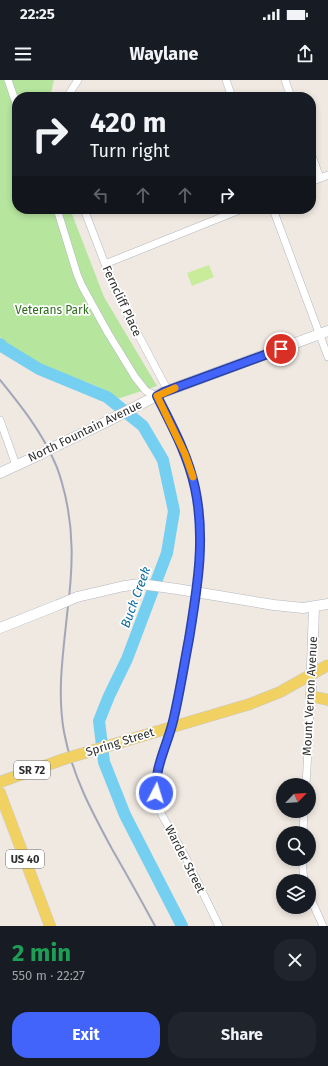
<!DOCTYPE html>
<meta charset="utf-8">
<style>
body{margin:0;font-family:"Fira Sans",sans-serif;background:#20242c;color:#f1f3f6;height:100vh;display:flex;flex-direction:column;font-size:15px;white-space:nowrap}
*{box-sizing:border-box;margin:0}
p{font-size:13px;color:#9ea1a6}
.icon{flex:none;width:22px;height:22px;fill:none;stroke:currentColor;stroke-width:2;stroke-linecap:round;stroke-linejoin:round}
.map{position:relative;height:846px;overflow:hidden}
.panel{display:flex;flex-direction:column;background:#171b24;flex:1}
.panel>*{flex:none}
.top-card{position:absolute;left:12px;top:12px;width:304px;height:122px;border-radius:16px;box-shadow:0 2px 6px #0003;background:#171b24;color:#f1f3f6;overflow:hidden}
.needle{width:26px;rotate:65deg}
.tools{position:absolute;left:276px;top:698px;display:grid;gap:8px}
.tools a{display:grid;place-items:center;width:40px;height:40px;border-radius:50%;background:#171b24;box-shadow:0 2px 6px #0003;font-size:20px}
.pin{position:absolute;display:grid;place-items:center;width:34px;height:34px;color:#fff;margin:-17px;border:2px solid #fff;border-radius:50%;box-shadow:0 1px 4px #0007}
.me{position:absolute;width:44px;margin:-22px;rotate:5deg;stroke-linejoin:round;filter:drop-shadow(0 0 3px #0008)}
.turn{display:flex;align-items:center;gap:14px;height:84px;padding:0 12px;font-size:18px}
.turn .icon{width:52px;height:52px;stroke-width:2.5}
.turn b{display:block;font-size:28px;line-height:34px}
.lanes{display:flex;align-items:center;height:38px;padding:0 12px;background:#0003;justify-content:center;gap:20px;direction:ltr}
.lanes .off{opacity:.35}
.round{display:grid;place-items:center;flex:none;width:42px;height:42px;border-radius:16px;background:#20242c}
.headline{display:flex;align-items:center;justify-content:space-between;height:68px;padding:0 12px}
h1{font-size:24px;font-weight:700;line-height:30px;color:#1e9e55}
.cta{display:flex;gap:8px;margin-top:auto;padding:8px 12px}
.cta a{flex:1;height:46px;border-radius:16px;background:#4264fb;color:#fff;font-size:16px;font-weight:700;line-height:46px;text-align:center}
.cta a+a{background:#20242c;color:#f1f3f6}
.status{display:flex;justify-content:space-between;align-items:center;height:28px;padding:0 20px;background:#171b24;direction:ltr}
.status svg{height:11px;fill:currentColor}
header{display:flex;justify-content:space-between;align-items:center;height:52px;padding:0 12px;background:#171b24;font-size:18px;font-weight:700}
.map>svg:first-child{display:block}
.green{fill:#b6e59e}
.pitch{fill:#c9ec9a}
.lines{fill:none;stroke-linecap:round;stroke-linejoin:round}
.river{stroke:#75cff0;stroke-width:12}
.street-casing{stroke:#b4b7c1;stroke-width:8}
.secondary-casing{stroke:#b4b7c1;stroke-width:11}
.primary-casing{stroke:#c9c9c9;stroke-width:12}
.street{stroke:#fff;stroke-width:7}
.secondary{stroke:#fff;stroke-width:10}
.primary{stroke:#f2d163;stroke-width:11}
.rail{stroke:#a3a6b8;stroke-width:2}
.secondary-bridge-casing{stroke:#b4b7c1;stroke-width:11;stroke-linecap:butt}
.primary-bridge-casing{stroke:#c9c9c9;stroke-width:12;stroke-linecap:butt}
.secondary-bridge{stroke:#fff;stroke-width:10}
.primary-bridge{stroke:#f2d163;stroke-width:11}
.route-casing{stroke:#2b41a3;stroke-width:10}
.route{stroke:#4264fb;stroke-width:7}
.slow{stroke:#f59e0b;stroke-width:7}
.labels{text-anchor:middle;stroke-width:3.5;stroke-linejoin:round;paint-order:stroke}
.shield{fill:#fff;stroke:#6d6d6d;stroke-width:1}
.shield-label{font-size:11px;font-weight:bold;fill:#2e2e2e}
.street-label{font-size:12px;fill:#2e2e2e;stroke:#fff}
.park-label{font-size:12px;fill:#2c6e1b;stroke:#fff}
.water-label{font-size:13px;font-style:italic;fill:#0d6fa3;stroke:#fff}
</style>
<div class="status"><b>22:25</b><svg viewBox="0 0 49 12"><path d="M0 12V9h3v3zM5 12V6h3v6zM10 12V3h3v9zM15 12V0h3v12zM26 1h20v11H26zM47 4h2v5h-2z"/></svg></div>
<header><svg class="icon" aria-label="menu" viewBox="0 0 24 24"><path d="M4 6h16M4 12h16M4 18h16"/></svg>Waylane<svg class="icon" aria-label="share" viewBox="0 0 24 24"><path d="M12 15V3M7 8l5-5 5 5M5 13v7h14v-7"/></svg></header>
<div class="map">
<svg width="328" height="846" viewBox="0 0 328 846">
<rect width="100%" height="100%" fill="#efe9e1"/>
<path class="green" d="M0 0H54L50 17H17V129H70L104 217 157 306 117 319C111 315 105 310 99 307 68 294 23 282 0 257Z"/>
<path class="pitch" d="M209 185 214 197 192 206 187 193Z"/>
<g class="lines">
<path class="river" d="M0 264 3 267 39 289 107 317 143 346 163 380 174 431 167 473 127 579 109 616 99 641 104 682 125 735 182 846"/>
<g class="street-casing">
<path id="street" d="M8 0 17 26
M226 0 232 17
M285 0 291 17
M67 17 78 0
M311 73 320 98
M311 102 328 95
M57 129 77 194 82 206 108 253 135 297 146 311 157 316 185 374 195 408 198 423 200 471 197 512 174 637 157 694 155 706 158 723 162 735 185 776 219 846
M84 129 105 184 123 226 168 311
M273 129 328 277
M105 184 242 129
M0 340 16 385
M306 705 311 616
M303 753 304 731
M302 779 304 801
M309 815 323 846"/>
</g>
<g class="secondary-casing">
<path id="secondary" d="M56 366 102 344 164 312 328 251
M0 393 39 375
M77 517 124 506 141 504 177 509 274 525 303 528 328 524
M0 548 58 525
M311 616 314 527"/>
</g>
<g class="primary-casing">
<path id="primary" d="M311 616 328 620
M0 702 64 679
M0 713 50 846"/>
</g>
<use href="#street" class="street"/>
<use href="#secondary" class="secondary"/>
<use href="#primary" class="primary"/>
<path class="rail" d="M0 300C21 326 42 352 55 383 58 389 60 396 62 403 75 448 73 489 67 535 63 575 57 612 64 652 72 695 92 732 112 769 127 795 141 820 155 846"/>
<g class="secondary-bridge-casing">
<path id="secondary-bridge" d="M39 375 56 366
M58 525 77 517"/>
</g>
<g class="primary-bridge-casing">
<path id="primary-bridge" d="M64 679 250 624 280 612 328 585"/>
</g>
<use href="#secondary-bridge" class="secondary-bridge"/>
<use href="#primary-bridge" class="primary-bridge"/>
</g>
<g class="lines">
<g class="route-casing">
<path id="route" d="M156 713C154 687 169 662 174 637 180 611 184 585 189 559 197 509 206 459 195 408 188 375 172 346 157 316L164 312 281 269"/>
</g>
<use href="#route" class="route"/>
<path class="slow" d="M175 308 157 316 185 374 193 397"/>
</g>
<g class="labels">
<g class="shield">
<rect x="14" y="681" width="36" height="18" rx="3"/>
<rect x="6" y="770" width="38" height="18" rx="3"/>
</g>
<g class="shield-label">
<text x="32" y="694">SR 72</text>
<text x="25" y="783">US 40</text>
</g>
<g class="street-label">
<text transform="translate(122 221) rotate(65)" y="4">Ferncliff Place</text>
<text transform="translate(85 351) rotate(-26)" y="4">North Fountain Avenue</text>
<text transform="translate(310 616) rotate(-87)" y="4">Mount Vernon Avenue</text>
<text transform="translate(120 662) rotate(-17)" y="4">Spring Street</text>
<text transform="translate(185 779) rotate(63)" y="4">Warder Street</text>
</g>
<g class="park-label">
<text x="52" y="234">Veterans Park</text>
</g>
<g class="water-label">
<text transform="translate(135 517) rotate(-70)" y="5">Buck Creek</text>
</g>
</g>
</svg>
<div class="tools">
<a><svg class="needle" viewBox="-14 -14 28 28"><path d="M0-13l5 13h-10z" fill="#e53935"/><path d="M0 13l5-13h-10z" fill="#9ea1a6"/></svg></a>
<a><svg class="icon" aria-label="search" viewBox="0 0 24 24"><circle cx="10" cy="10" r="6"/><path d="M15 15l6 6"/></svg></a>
<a><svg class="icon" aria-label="layers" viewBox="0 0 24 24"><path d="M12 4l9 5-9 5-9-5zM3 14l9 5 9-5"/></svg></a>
</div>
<div class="pin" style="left:281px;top:269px;background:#d93025"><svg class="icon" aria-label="arrive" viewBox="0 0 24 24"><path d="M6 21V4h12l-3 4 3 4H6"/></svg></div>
<svg class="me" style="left:156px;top:713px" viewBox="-20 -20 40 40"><circle r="17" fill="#4264fb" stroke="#fff" stroke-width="3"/><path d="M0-11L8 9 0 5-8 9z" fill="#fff"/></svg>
<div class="top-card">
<div class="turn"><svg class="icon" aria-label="right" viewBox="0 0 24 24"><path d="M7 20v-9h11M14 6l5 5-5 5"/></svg><div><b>420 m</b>Turn right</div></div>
<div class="lanes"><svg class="icon off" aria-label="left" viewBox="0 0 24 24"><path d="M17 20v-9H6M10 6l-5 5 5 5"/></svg><svg class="icon off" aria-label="ahead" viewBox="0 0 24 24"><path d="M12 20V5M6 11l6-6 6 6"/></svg><svg class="icon off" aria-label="ahead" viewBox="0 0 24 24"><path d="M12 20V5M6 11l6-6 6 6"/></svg><svg class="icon" aria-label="right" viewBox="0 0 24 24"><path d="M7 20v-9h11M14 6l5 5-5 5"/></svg></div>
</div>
</div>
<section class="panel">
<div class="headline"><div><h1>2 min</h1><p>550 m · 22:27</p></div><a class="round"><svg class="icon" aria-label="close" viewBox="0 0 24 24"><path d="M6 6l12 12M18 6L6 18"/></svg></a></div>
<div class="cta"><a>Exit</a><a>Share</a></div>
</section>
